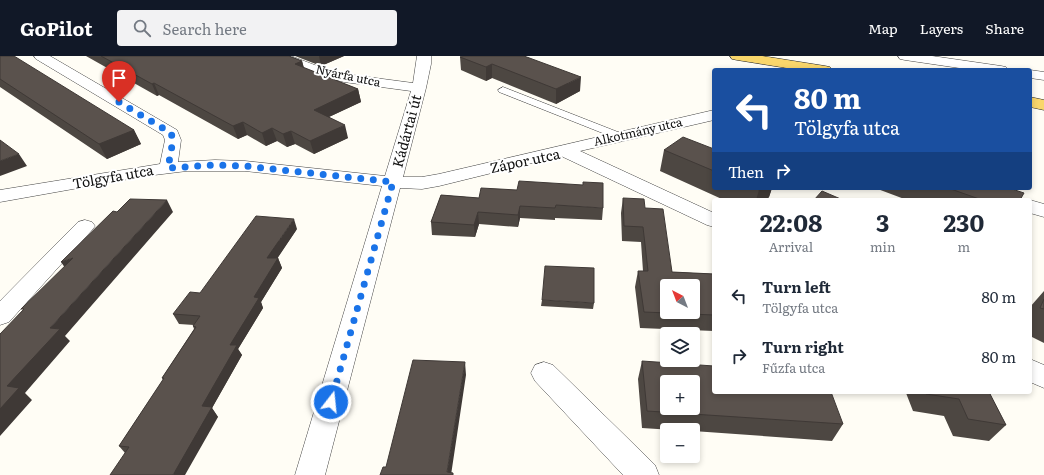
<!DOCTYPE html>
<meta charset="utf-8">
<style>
body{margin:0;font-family:Literata,serif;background:#f2f2f3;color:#1f2937;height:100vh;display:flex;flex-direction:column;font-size:15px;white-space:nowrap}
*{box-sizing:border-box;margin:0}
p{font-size:13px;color:#747a83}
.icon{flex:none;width:22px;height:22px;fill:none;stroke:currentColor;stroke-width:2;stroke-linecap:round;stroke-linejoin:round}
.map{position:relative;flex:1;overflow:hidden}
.side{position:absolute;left:712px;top:142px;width:320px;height:196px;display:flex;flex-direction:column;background:#fff;border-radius:4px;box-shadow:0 2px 6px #0003}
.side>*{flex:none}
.top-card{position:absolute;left:712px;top:12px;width:320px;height:122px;border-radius:4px;box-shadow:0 2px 6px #0003;background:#1a4fa0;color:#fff;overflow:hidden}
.needle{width:26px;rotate:318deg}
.controls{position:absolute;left:660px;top:223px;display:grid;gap:8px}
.controls a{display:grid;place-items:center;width:40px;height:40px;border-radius:4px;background:#fff;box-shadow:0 2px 6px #0003;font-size:20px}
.pin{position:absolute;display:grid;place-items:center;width:34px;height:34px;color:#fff;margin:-41px -17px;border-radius:50% 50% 50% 0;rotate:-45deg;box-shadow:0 0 4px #0007}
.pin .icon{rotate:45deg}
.me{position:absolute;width:44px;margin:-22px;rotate:16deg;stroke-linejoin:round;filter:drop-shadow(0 0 3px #0008)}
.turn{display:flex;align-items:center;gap:14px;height:84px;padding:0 16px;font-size:18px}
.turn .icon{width:52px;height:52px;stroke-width:2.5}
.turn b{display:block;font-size:28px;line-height:34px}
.then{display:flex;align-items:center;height:38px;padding:0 16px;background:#0003;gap:8px;font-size:15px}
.eta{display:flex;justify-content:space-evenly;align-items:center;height:68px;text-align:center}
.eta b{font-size:24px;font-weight:700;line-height:28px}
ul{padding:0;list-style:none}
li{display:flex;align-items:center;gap:12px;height:60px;padding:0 16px}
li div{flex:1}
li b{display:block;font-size:15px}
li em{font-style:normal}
header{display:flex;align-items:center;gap:24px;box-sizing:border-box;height:56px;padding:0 20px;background:#111827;color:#fff}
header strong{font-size:19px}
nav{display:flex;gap:22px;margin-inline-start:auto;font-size:14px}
.search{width:280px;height:36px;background:#f2f2f3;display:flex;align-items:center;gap:10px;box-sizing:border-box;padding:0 14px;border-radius:4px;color:#747a83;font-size:15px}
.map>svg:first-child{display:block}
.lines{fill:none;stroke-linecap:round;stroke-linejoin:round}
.lane-casing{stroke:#444;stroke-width:1}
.street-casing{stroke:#444;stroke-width:1}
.primary-casing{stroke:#222;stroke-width:1}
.lane{fill:#fff;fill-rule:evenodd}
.street{fill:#fff;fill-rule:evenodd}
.primary{fill:#f9d66b;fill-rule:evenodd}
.wall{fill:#4d4742}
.shaded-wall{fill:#3f3936}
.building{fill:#5a524d;stroke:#3f3936;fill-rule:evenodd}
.route{stroke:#1a73e8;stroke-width:7;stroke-dasharray:0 12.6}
.labels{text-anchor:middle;stroke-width:4;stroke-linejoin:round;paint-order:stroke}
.far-street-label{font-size:12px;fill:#111;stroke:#fff}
.street-label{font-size:14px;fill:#111;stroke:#fff}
</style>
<header>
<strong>GoPilot</strong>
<div class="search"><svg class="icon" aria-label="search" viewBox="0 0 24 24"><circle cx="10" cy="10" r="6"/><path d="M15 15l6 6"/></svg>Search here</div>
<nav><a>Map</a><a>Layers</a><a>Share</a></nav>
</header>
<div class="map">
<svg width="1044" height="419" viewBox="0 0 1044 419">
<rect width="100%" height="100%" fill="#fffdf5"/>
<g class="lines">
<g class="lane-casing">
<path id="lane" d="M503 31 623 78 625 80 623 82H615L499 36 498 34Z"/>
</g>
<g class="street-casing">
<path id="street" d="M34 0H50L177 74 181 84 178 106 215 104 245 105 385 120 411 35 344 26 310 17 274 3 272 0H291L320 11 345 18 413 27 417 0H431V8L426 32 403 121H422L439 118 714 54V64L580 95 714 157V171L707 169 561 100 439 130 422 133 400 132 325 419H295L382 130 245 115H187L146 120 0 146V134L160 108 165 84 163 79 36 3Z
M898 0H932L1001 10 1006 11 1008 14H973L905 4 900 3Z
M1029 14H1030L1044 16V24L1030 22Z
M1030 144 1044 148V161L1030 157Z
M85 164 92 166 95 170 92 174 9 266 0 269V245L78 166Z
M1030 303 1044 309V332L1030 326Z
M544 306 553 309 655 409 659 419H623L535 325 531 317 535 309Z"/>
</g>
<g class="primary-casing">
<path id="primary" d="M730 0H762L825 10 830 11 832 14H799L737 4 732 3Z
M1030 41 1044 44V54L1030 51Z"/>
</g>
<use href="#lane" class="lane"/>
<use href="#street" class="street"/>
<use href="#primary" class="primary"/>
</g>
<path class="wall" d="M0 0 134 74 141 88 107 103 0 31Z
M86 0H289L302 5 304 12 358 33 361 46 329 61 348 82 314 98 295 88 287 91 277 85 266 90 247 79 238 83 159 39 157 40Z
M295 0H344L321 10Z
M524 0 580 35 556 48 492 22 486 25 461 14 460 1Z
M714 93V132H772L769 141 766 144H724L660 115 664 94Z
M875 132H1009L1020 144H907Z
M441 139 603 152 602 164 555 162V164L520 162 518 171 479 168 475 181 432 179 431 166Z
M623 142 645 152 672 216 714 218V275L640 272 635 231 638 215H643L641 186 622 185 621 157Z
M297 173 277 202H278L282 212 261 246 263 252 238 293 242 299 212 352 218 361 125 397 119 390 163 324 162 322 194 273 193 270 194 269 179 268 173 258 200 237Z
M1044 235V287L1030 280V251Z
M542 244 594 247 593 253 541 250Z
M642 305 843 368 832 385 693 375V374H673L642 372 638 323Z
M898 336H989L1006 369 989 385 953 380 944 360 913 355 906 337Z"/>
<path class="shaded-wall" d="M319 0H344L321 10Z
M302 5 305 17 295 8Z
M492 8V22L486 25V11Z
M581 21 580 35 556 48V33Z
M154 27 159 39 157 40 152 28Z
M358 33 361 46 318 66 314 54Z
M243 66 247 79 238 83 233 70Z
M345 69 348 82 314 98 310 85Z
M272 72 277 85 266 90 262 77Z
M134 74 141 88 107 103 99 88Z
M291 75 295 88 287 91 283 78Z
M19 98 27 110 0 120V105Z
M762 132H772L769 141 766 144H756L759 134Z
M167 144 173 156 65 280 70 285 25 337 32 344 0 380V353L7 330 50 272Z
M520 150V162L518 171V159Z
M478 156 479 168 475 181 474 169Z
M294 163 297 173 271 212 267 202Z
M73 202 70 219 61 206Z
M278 202 282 212 261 246 263 252 238 293 242 299 212 352 218 361 185 419H173L202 350 230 289 254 241Z
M465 306 466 319 451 419 447 416Z"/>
<path class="building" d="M0 0H14L134 74 99 88 0 23Z
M101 0H289L302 5 295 8 358 33 314 54 345 69 310 85 291 75 283 78 272 72 262 77 243 66 233 70 154 27 152 28Z
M462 0H524L581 21 556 33 492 8 486 11 460 1Z
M683 81 714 93V115L664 94Z
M0 84 19 98 0 105Z
M519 125 583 129V126L603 127V152L556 149 555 152 520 150 518 159 478 156 474 169 431 166 441 139 479 142 481 132 517 134Z
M755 132H762L759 134Z
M948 132H1009L1024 137 1020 144H982Z
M822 135 843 144H814Z
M623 142 644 143 645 152 663 153 672 216 714 218V259L644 256 638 215H648L643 171 624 170ZM667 230H693V256H667Z
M130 143 167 144 50 272 60 273 7 330 19 332 0 353V278L24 253H21L73 202 61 206 113 155 117 156Z
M256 160 294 163 267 202H278L254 241 259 242 230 289H237L202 350 212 351 173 419H110L129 391 119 390 164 322H162L196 271 193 270 200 260 173 258 190 236 200 237Z
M545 210 594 212V247L542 244Z
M1044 243V253L1040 252Z
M413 304 465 306 447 416 453 417V419H380L383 411H386Z
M642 305 714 310V336H831L843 368 647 355ZM667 326H693V352H667Z
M925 336H989L1006 369 968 363 959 343 926 338Z"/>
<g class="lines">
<path class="route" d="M119 46 171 77 173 84 168 112 215 109 245 110 393 126 331 346"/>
</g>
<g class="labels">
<g class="far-street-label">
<text transform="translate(348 20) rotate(12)" y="4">Nyárfa utca</text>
<text transform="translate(638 76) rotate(-13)" y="4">Alkotmány utca</text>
</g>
<g class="street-label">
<text transform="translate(407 75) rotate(-75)" y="5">Kádártai út</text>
<text transform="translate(525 105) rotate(-12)" y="5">Zápor utca</text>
<text transform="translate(113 121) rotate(-10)" y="5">Tölgyfa utca</text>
</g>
</g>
</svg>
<div class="controls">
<a><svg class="needle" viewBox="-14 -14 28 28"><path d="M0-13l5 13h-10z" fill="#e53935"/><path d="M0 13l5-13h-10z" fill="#747a83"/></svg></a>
<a><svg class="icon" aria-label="layers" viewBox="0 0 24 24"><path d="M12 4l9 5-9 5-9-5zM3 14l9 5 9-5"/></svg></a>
<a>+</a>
<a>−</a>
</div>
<div class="pin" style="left:119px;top:46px;background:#d93025"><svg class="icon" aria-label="arrive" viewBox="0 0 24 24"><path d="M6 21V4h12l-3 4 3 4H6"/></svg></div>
<svg class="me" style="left:331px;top:346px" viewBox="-20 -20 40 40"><circle r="17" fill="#1a73e8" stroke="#fff" stroke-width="3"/><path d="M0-11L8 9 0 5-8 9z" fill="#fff"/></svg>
<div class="top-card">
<div class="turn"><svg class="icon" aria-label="left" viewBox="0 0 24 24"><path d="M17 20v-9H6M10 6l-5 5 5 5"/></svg><div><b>80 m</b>Tölgyfa utca</div></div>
<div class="then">Then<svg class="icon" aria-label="right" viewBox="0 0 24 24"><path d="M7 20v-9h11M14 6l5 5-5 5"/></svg></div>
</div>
<section class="side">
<div class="eta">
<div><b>22:08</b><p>Arrival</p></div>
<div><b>3</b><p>min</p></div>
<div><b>230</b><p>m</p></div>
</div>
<ul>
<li><svg class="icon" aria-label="left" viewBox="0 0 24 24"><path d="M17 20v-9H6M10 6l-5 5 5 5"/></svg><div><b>Turn left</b><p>Tölgyfa utca</p></div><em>80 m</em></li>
<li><svg class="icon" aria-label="right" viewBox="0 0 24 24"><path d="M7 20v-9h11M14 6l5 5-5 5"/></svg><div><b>Turn right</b><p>Fűzfa utca</p></div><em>80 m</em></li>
</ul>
</section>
</div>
